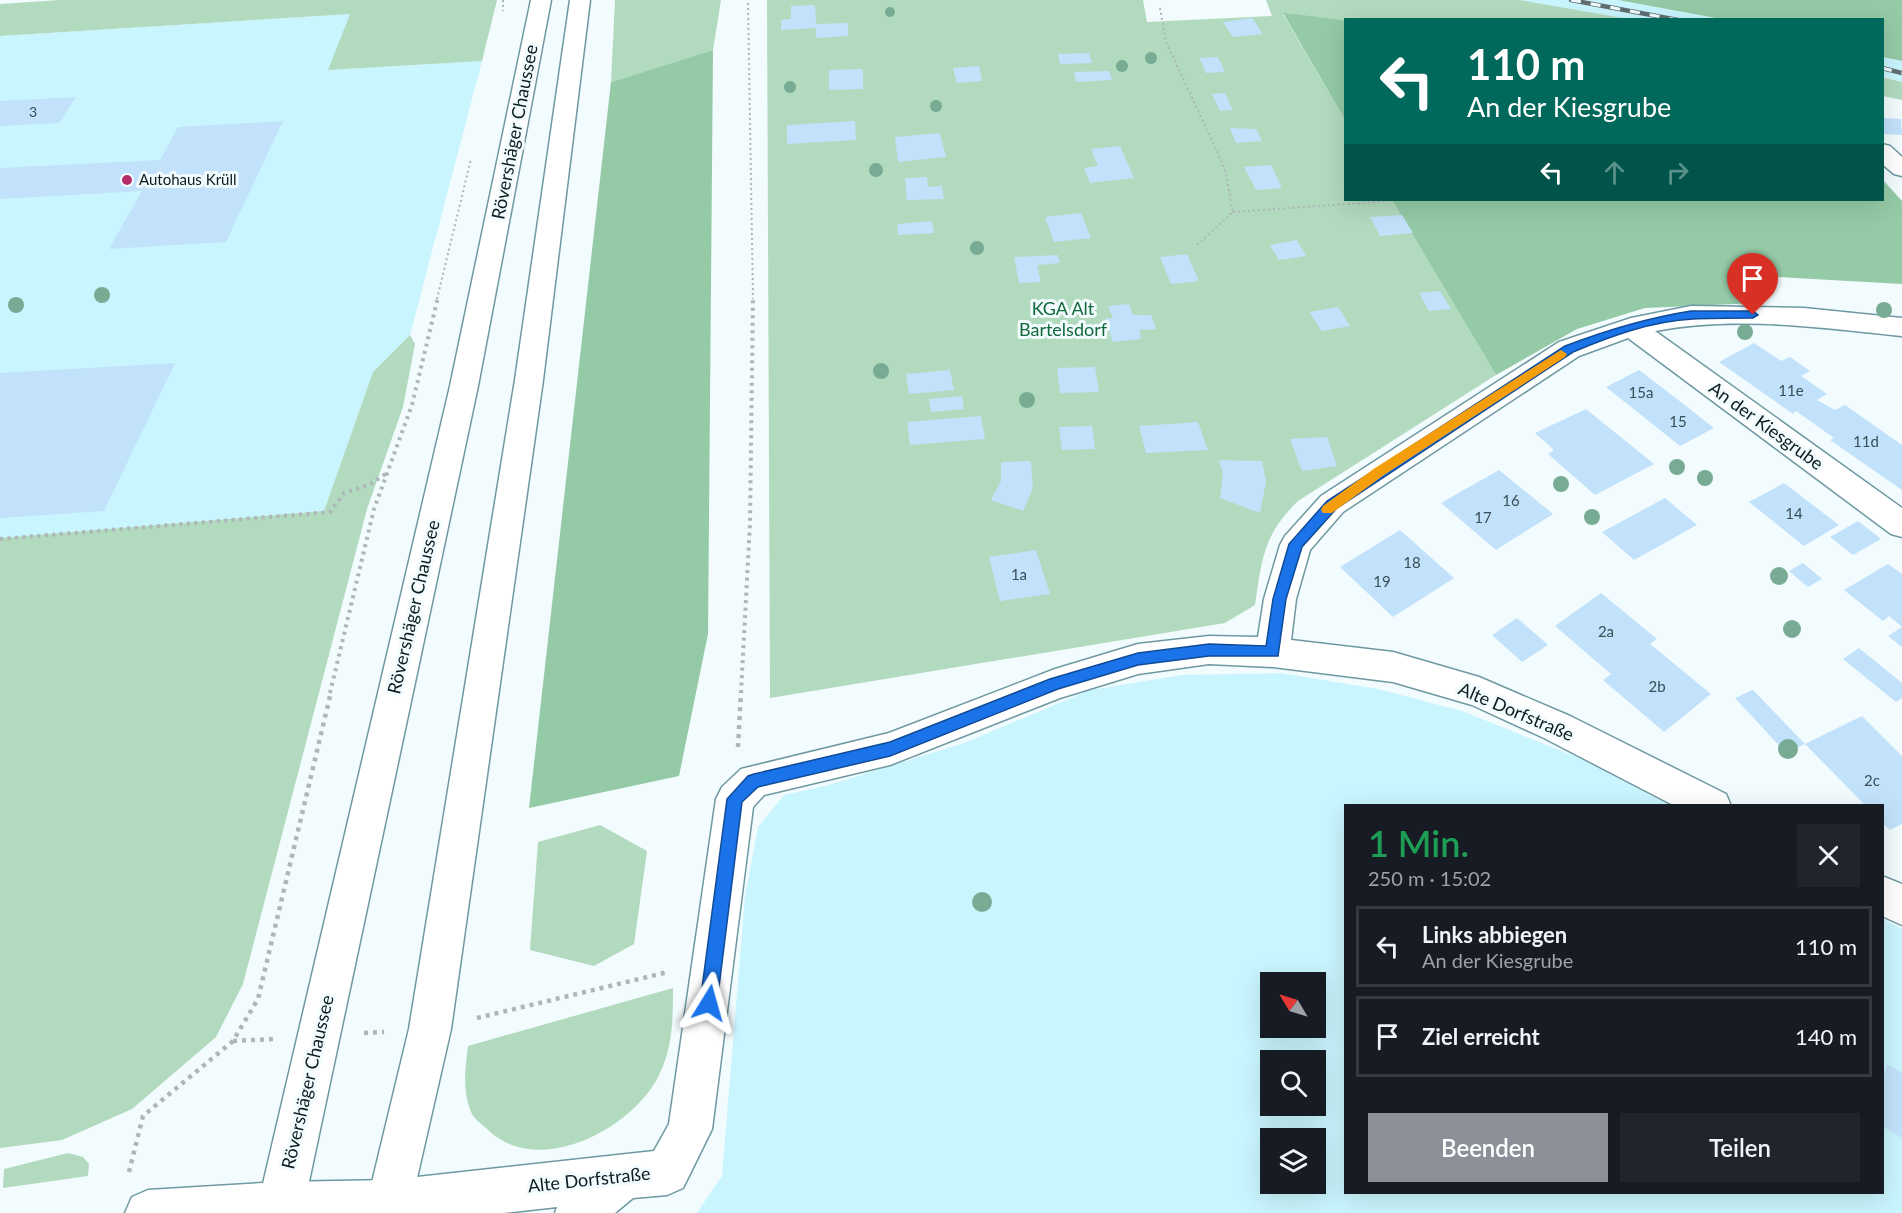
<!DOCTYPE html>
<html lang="de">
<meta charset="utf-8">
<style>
body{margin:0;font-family:Lato,sans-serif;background:#20242c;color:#f1f3f6;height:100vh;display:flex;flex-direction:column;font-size:22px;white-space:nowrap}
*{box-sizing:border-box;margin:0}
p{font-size:20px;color:#9ea1a6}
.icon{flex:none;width:33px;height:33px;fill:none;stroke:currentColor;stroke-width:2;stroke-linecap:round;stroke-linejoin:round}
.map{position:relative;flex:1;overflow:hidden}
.details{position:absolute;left:1344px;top:804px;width:540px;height:390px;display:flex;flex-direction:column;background:#171b24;border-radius:0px;box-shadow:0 6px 24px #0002}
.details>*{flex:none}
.hud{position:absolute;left:1344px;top:18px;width:540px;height:183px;border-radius:0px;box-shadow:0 6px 24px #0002;background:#00695c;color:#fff;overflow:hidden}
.needle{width:39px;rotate:308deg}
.tools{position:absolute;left:1260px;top:972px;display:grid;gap:12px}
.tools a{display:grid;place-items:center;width:66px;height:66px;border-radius:0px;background:#171b24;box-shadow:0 6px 24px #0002;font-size:30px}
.pin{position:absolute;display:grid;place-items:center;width:51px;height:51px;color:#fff;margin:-62px -26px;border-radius:50% 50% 50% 0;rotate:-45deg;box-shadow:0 0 6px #0007}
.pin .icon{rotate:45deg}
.me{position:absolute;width:66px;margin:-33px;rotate:8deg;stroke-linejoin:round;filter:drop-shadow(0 0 4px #0008)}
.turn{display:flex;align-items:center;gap:21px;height:126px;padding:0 24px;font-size:27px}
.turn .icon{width:78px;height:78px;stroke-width:2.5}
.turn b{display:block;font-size:42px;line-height:51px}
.lanes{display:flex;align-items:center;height:57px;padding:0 24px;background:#0003;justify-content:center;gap:30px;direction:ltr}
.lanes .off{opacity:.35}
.round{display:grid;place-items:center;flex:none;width:63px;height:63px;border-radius:0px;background:#20242c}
.overview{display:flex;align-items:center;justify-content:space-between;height:102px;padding:0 24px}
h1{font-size:36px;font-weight:600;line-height:45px;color:#1e9e55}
.button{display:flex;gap:12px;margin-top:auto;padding:12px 24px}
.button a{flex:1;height:69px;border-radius:0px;background:#8c9099;color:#fff;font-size:24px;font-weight:600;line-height:69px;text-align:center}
.button a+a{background:#20242c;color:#f1f3f6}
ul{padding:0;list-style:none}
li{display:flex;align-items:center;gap:18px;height:81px;margin:0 12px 9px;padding:0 12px;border:3px solid #363941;border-radius:0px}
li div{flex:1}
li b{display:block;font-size:22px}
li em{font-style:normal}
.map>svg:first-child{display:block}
.built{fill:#c9f5fe;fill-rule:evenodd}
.green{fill:#b2dabe}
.forest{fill:#94caa6}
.building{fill:#c2e2fb}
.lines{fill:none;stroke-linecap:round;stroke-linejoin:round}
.minor-casing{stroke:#6e99a2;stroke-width:3}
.major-casing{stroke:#6e99a2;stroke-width:3}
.highway-casing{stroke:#6e99a2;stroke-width:3}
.path-far2{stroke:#acb7ba;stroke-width:2;stroke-dasharray:2 3;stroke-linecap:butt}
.path-far1{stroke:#acb7ba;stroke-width:4;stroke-dasharray:3 4.5;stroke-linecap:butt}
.path{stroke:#acb7ba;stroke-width:4.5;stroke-dasharray:4 5;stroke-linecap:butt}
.minor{fill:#fff;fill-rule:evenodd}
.major{fill:#fff;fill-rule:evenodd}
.highway{fill:#fff;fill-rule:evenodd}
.rail-casing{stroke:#616f72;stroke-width:4.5}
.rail{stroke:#f2fbfd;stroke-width:3;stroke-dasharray:10;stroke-linecap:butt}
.tree{fill:#77ab93}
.route{fill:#1a73e8;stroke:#114b97;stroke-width:1.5}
.slow{fill:#f59e0b}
.poi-dot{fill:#b62d6b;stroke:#f2fbfd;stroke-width:2}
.labels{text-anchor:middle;stroke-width:6;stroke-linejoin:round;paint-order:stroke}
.far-number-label{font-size:14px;fill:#394e57}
.far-poi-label{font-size:15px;fill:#0b1d20;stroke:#f2fbfd;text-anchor:start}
.number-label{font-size:15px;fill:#394e57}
.street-label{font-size:18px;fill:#0b1d20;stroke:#f2fbfd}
.park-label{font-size:18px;fill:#13693c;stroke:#f2fbfd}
</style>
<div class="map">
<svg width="1902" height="1213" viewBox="0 0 1902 1213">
<rect width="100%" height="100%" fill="#f2fbfd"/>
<path class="built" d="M1520 0H1618L1721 19H1629Z
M350 14 329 70 482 61 410 335 373 372 324 511 0 538V36Z
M1882 57 1902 61V82L1883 76Z
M1280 673 1378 689 1462 711 1579 758 1669 805 1346 806V1192H1882L1883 919 1902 929V1213H697L722 1176 745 896 758 827 784 795 829 785 964 743 1090 690 1182 675ZM1270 982H1316V1028H1270ZM1270 1060H1316V1106H1270ZM1270 1138H1316V1184H1270Z"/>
<path class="green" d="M60 0H497L482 61 328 70 350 14 0 36V4Z
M615 0H721L713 50 611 82Z
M767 0H1143L1147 22 1272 16 1266 0H1520L1629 19 1345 20 1283 14 1345 120 1346 200H1392L1496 375 1298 501C1263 535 1262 559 1255 605L1225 623 770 698Z
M1882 77 1902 82V100L1883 96Z
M410 335 415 344 403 407 367 509 243 984 216 1037 132 1109 62 1140 0 1148V538L324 511 373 372Z
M600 825 647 851 634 944 594 966 530 950 538 842Z
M673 988C673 1017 673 1046 660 1073 635 1128 539 1179 488 1130 483 1125 475 1120 472 1114 462 1092 465 1069 468 1046Z
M68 1153 83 1157 89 1164 88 1176 3 1188 4 1169Z"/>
<path class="forest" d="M1618 0H1902V61L1883 57 1882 20 1721 19Z
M1283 13 1345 20V120Z
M713 50 708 634 679 776 529 808 611 82Z
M1883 180 1902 201V284L1745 275 1758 303 1645 308 1577 329 1496 375 1392 200H1882Z"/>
<path class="building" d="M815 5 816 24 848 23V36L816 38V28L781 30V20L791 19V6Z
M1252 18 1263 34 1233 37 1223 22Z
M1089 53 1092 63 1060 64 1058 54Z
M1218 57 1225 72 1206 73 1199 58Z
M979 66 982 81 957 83 953 68Z
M863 69V89L829 90V70Z
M1109 71 1112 80 1076 82 1074 72Z
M1225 93 1233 110 1220 111 1212 94Z
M76 97 59 123 0 126V101Z
M1882 118 1901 119 1902 135 1882 134Z
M283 121 226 242 109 249 142 191 0 199V168L160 160 178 127Z
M855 121 856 140 787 144V125Z
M1230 128 1256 129 1262 141 1236 143Z
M940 133 946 157 898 162 895 137Z
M1120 146 1134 178 1090 183 1084 168 1098 166 1091 149Z
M1271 165 1282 188 1256 190 1244 167Z
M927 177 928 187 942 186 944 199 907 200 905 178Z
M1081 213 1091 238 1054 242 1045 217Z
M1402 215 1413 233 1380 236 1370 217Z
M932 221 934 233 898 235 897 224Z
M1297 240 1306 256 1279 260 1270 245Z
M1187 254 1199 281 1171 284 1160 257Z
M1058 255 1060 263 1037 265 1041 282 1019 283 1014 257Z
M1440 291 1451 309 1429 311 1419 293Z
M1129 304 1133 315H1151L1156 329 1139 330 1141 339 1113 342 1105 319 1113 318 1108 306Z
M1338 307 1350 326 1322 331 1309 312Z
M1754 343 1781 361 1790 357 1810 371 1801 376 1827 394 1817 400 1835 410 1845 405 1902 445V490L1830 440 1834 438 1796 411 1793 414 1719 362Z
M175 363 104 511 0 518V373Z
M1095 367 1099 392 1060 393 1057 368Z
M950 370 954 390 909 394 906 374Z
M1639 370 1677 399 1714 428 1680 446 1606 387Z
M962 396 964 409 931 412 929 399Z
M1586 409 1654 464 1595 495 1548 454 1554 450 1535 433Z
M981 416 985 439 910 445 907 422Z
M1198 422 1208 450 1146 453 1139 426Z
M1092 426 1095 449 1062 450 1059 427Z
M1327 437 1337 466 1302 471 1290 439Z
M1219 460 1262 461 1266 482 1260 513 1220 498 1223 474Z
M1031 461 1033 488 1023 511 991 500 1001 481V462Z
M1499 470 1553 514 1496 550 1441 503Z
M1784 483 1839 525 1804 546 1749 502Z
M1665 498 1697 525 1634 560 1602 532Z
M1858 521 1881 539 1853 555 1830 537Z
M1400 530 1454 578 1393 617 1340 567Z
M1036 550 1050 594 1000 601 989 557Z
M1803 563 1822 579 1808 587 1789 571Z
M1888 564 1902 574V627L1889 616 1883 621 1844 590Z
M1601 593 1657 639 1650 644 1711 694 1664 732 1603 680 1611 674 1555 626Z
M1517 618 1548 645 1522 662 1492 635Z
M1902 627V647L1888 636Z
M1859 648 1902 683V698L1896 702 1843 659Z
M1753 690 1805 744 1786 753 1735 698Z
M1862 716 1902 756V824L1890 830 1882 823V806H1866L1805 744Z
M1887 1064 1902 1073V1138L1882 1126V1083Z"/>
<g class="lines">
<g class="minor-casing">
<path id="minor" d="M1882 144 1890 146 1902 157V176L1894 174 1882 164Z
M1691 306 1804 308 1902 318V336C1821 328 1736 315 1655 331L1902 508V537L1891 534 1628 338 1579 356 1343 512 1310 550 1296 599 1291 640 1393 652 1479 677 1570 716 1726 794 1731 806H1675L1544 738 1472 705 1393 682 1273 667 1209 664 1138 674 1060 698 890 765 764 795 753 807 712 1129 683 1188 667 1195 633 1198 615 1213H555L557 1207 504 1213H371L367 1203 374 1187 390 1180 654 1151 669 1124 716 799 722 787 741 769 889 733 1055 669 1138 644 1209 636 1258 637 1264 599 1280 545 1285 536 1321 496 1559 342 1631 318Z
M1882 876 1902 884V925L1882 916Z"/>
</g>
<g class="major-casing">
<path id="major" d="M390 1180 406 1187 413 1203 409 1213H125L132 1197 148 1190 281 1182Z"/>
</g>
<g class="highway-casing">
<path id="highway" d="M531 0H551L478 386 304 1205 301 1213H261L258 1205 450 386Z
M570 0H590L543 380 451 1029 409 1213H371L367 1203 409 1029 515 380Z"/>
</g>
<path class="path-far2" d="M503 0V11
M748 3 753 299
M1160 8 1166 42 1225 169 1233 212 1197 245
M1233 212 1388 201
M437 299 471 159"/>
<path class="path-far1" d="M0 539 330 512 344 493 369 485 387 473
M330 693 374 509 412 405 438 297
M741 693 750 523 753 297"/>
<path class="path" d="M738 747 741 692
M477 1018 668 972
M364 1033 384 1032
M233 1041 273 1039
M129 1172 143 1116 233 1041 258 999 331 692"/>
<use href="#minor" class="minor"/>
<use href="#major" class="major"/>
<use href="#highway" class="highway"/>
<g class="rail-casing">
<path id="rail" d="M1571 0 1678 20
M1882 68 1902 73"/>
</g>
<use href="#rail" class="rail"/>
</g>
<g class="tree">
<circle cx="890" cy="12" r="5"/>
<circle cx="1151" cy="58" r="6"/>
<circle cx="1122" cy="66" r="6"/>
<circle cx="790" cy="87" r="6"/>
<circle cx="936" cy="106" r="6"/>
<circle cx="876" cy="170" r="7"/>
<circle cx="977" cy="248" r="7"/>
<circle cx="102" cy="295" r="8"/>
<circle cx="16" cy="305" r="8"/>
<circle cx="1884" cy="310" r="8"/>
<circle cx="1745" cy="332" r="8"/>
<circle cx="881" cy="371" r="8"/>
<circle cx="1027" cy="400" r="8"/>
<circle cx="1677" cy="467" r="8"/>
<circle cx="1705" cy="478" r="8"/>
<circle cx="1561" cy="484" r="8"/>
<circle cx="1592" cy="517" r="8"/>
<circle cx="1779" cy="576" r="9"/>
<circle cx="1792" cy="629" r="9"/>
<circle cx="1788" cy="749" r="10"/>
<circle cx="982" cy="902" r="10"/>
</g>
<path class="route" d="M1691 311H1753L1758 315 1753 318C1733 318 1713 318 1693 319 1652 321 1611 336 1573 352L1337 508 1302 547 1286 599 1278 656H1209L1138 665 1058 689 890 756 758 787 742 802 717 1003 715 1009 709 1011 703 1009 700 1003 727 799 748 776 754 774 890 742 1050 679 1138 653 1209 644 1266 646 1273 599 1289 544 1327 501 1565 346C1607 330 1647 318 1691 311Z"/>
<path class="slow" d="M1561 350 1567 354 1565 357 1384 475 1332 513H1323L1321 510 1323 506 1375 468Z"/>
<circle class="poi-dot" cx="127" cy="180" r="6"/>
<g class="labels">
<g class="far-number-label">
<text x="33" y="117">3</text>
</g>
<g class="far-poi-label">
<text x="139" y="185">Autohaus Krüll</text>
</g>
<g class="number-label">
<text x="1791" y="396">11e</text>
<text x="1641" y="398">15a</text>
<text x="1678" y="427">15</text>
<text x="1866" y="447">11d</text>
<text x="1511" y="506">16</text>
<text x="1794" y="519">14</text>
<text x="1483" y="523">17</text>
<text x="1412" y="568">18</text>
<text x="1019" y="580">1a</text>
<text x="1382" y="587">19</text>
<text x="1606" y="637">2a</text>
<text x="1657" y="692">2b</text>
<text x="1872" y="786">2c</text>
</g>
<g class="street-label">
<text transform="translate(515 132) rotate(-79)" y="6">Rövershäger Chaussee</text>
<text transform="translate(1766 426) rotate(36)" y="6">An der Kiesgrube</text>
<text transform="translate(414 607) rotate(-77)" y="6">Rövershäger Chaussee</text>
<text transform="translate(1516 712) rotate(23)" y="6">Alte Dorfstraße</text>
<text transform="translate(308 1082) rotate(-77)" y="6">Rövershäger Chaussee</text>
<text transform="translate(589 1180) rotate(-6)" y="6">Alte Dorfstraße</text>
</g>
<g class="park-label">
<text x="1063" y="315">KGA Alt<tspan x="1063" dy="21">Bartelsdorf</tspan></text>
</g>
</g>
</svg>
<div class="tools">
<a><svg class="needle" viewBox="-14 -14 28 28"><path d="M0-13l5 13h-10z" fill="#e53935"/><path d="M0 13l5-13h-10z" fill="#9ea1a6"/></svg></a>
<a><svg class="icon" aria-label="search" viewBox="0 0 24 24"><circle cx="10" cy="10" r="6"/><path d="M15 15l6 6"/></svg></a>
<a><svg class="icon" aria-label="layers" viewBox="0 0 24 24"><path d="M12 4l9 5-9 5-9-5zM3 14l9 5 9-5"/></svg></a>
</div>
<div class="pin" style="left:1753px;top:315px;background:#d93025"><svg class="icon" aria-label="arrive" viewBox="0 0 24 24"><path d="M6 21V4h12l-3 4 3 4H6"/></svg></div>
<svg class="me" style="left:709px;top:1003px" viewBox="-20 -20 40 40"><path d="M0-17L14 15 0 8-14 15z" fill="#1a73e8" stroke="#fff" stroke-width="4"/></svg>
<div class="hud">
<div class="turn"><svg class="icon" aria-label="left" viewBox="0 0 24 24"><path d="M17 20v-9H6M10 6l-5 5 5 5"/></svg><div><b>110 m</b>An der Kiesgrube</div></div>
<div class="lanes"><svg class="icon" aria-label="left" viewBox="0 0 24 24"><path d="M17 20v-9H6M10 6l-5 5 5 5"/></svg><svg class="icon off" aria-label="ahead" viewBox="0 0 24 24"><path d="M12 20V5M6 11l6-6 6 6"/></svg><svg class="icon off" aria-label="right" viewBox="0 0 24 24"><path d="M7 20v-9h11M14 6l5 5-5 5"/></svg></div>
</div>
<section class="details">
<div class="overview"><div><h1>1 Min.</h1><p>250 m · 15:02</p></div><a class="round"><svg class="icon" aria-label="close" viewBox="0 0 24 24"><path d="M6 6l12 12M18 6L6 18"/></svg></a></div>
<ul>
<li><svg class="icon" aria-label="left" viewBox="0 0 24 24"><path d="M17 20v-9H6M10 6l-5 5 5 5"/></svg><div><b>Links abbiegen</b><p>An der Kiesgrube</p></div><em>110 m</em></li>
<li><svg class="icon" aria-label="arrive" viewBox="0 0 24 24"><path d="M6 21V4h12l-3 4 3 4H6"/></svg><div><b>Ziel erreicht</b></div><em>140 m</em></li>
</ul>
<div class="button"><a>Beenden</a><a>Teilen</a></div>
</section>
</div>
